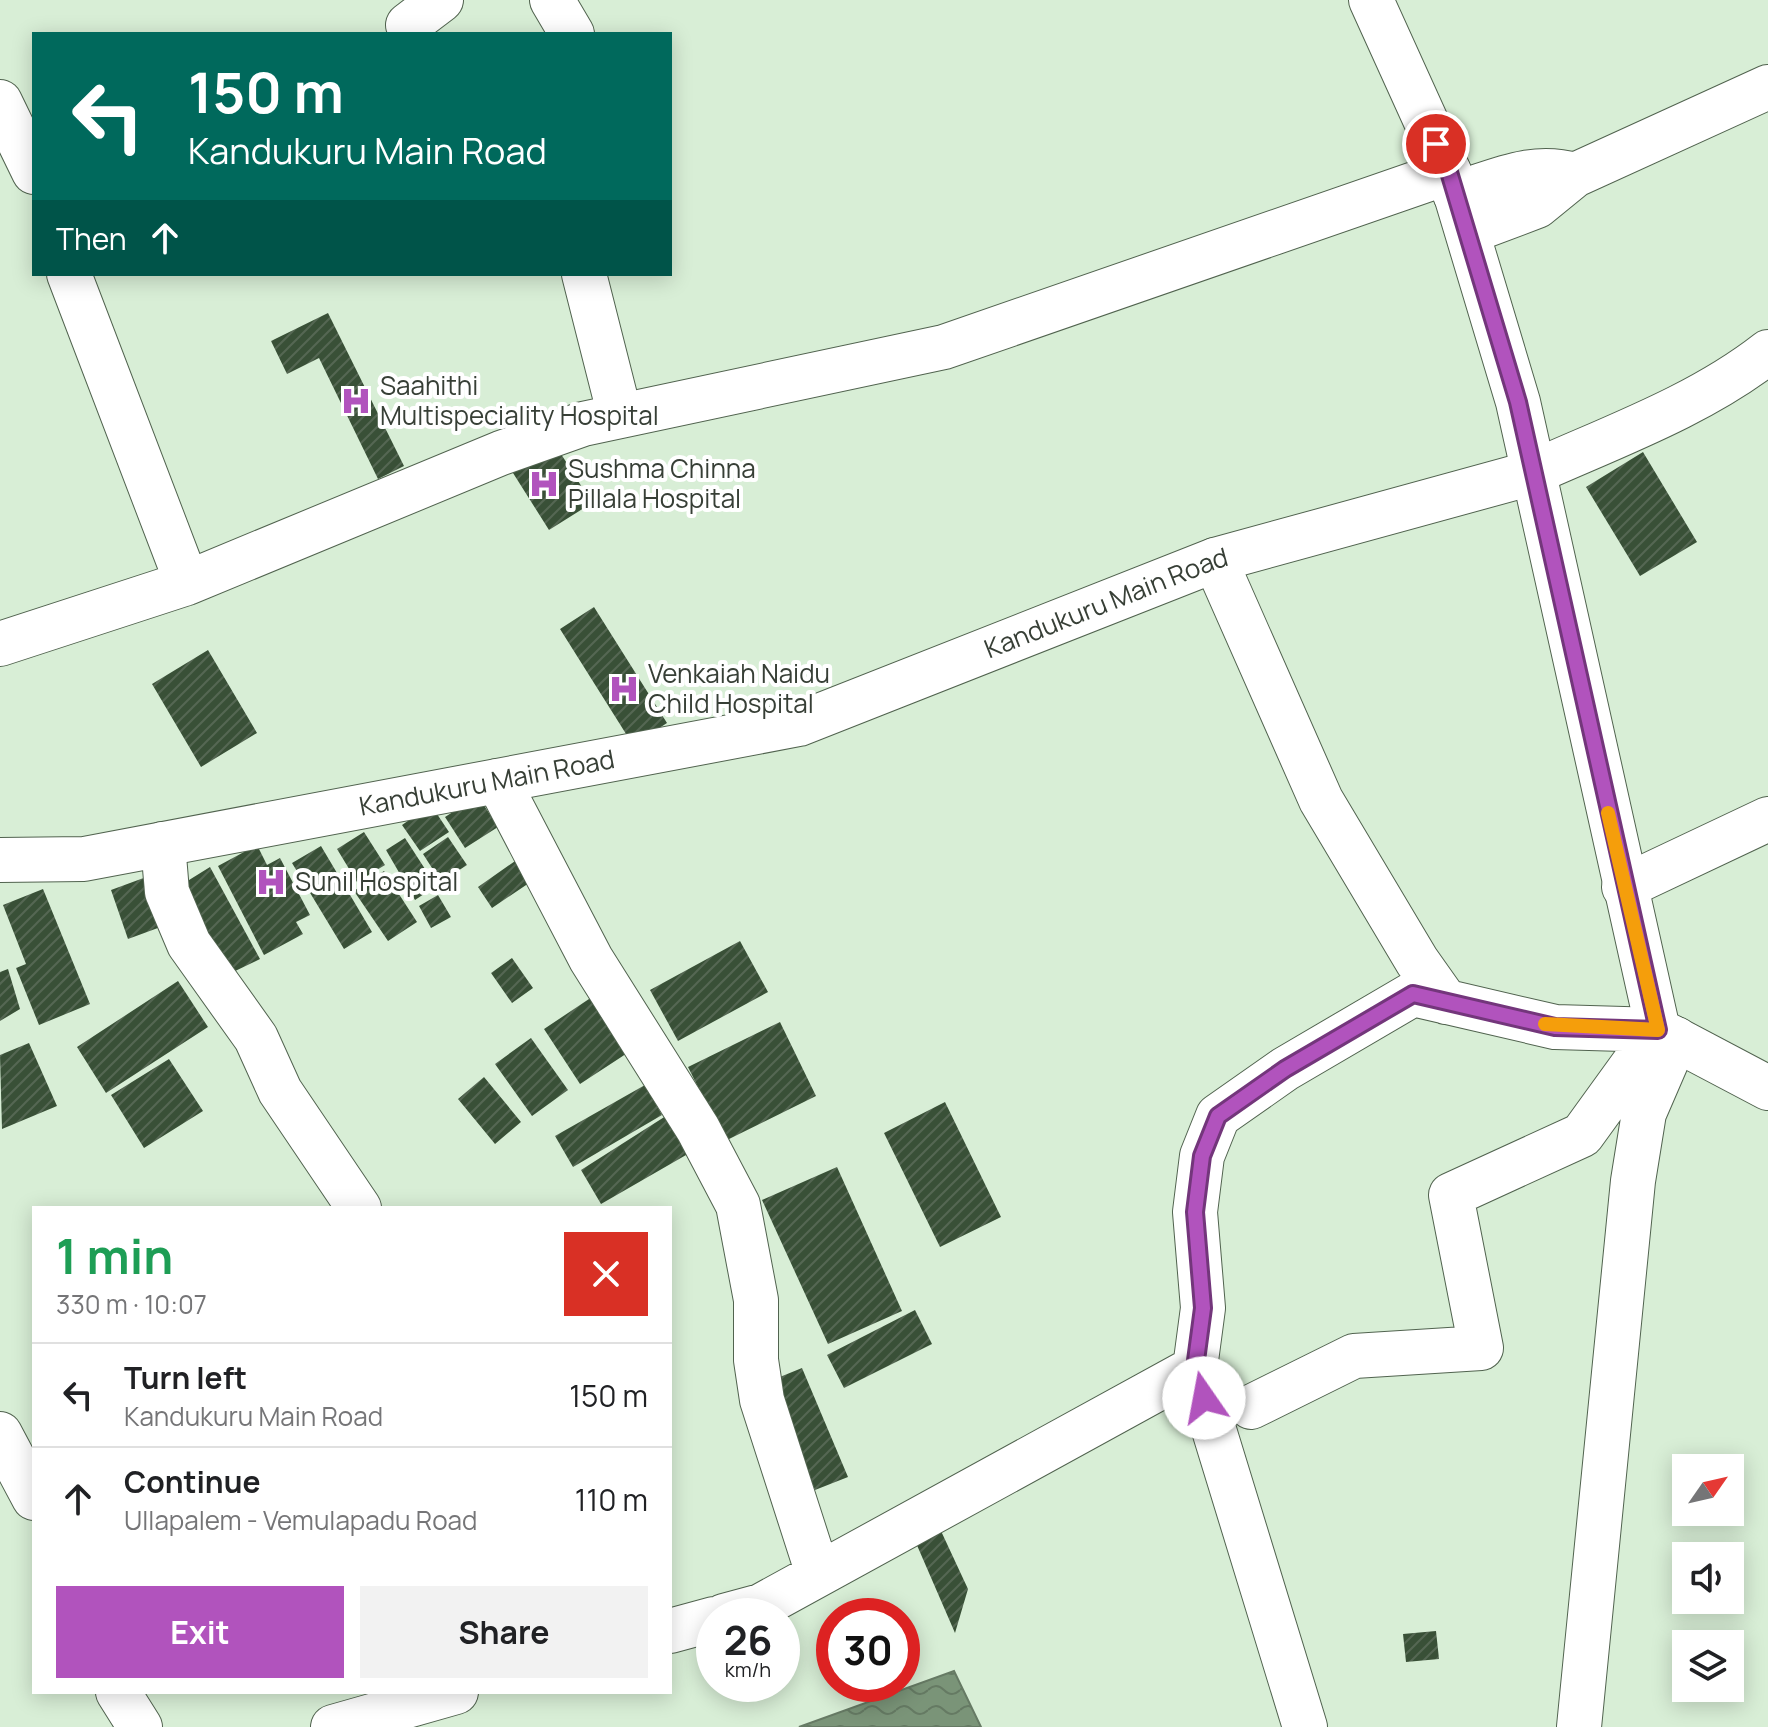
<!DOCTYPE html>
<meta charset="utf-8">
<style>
body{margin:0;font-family:Manrope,sans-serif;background:#f2f2f2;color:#202124;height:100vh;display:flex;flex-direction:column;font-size:30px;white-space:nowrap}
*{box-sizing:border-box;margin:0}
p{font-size:26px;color:#757577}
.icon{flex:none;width:44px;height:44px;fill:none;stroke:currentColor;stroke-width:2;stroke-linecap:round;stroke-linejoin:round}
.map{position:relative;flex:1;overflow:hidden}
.side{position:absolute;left:32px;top:1206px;width:640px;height:488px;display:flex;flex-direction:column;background:#fff;border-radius:0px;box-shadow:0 4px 20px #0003}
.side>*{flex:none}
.hud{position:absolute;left:32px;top:32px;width:640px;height:244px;border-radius:0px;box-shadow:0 4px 20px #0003;background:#00695c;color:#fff;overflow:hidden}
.needle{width:52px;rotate:56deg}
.tools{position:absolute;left:1672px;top:1454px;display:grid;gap:16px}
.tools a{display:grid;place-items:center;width:72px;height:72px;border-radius:0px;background:#fff;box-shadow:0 4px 20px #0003;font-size:40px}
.speed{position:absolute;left:696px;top:1598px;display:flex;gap:16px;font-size:40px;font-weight:700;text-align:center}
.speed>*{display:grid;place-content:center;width:104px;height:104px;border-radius:50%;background:#fff;box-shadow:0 4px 20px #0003;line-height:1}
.speed small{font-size:20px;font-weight:400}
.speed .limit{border:12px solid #d22;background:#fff;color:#111}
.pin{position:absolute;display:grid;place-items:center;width:68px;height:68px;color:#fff;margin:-34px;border:4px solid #fff;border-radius:50%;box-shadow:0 2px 8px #0007}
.me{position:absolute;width:88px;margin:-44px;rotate:348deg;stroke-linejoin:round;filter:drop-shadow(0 0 6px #0008)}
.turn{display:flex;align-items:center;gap:28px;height:168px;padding:0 24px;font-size:36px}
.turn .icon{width:104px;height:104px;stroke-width:2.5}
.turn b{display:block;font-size:56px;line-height:68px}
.then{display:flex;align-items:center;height:76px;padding:0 24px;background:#0003;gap:16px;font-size:30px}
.round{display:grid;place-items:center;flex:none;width:84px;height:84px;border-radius:0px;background:#f2f2f2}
.head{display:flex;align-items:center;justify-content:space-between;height:136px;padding:0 24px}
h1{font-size:48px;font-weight:700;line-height:60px;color:#1e9e55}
.action{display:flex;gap:16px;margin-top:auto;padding:16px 24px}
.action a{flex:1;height:92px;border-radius:0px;background:#b153bd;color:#fff;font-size:32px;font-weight:700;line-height:92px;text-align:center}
.action a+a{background:#f2f2f2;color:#202124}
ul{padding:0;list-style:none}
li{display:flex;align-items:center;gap:24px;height:104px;padding:0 24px;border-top:2px solid #e0e0e0}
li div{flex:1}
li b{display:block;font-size:30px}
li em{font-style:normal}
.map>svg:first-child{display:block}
.water{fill:url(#water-waves);stroke:#667a64;stroke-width:2}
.building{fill:url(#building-hatch)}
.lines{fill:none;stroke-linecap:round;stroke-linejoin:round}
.minor-casing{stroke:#51634f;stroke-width:46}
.major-casing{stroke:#51634f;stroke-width:46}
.minor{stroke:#fff;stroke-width:44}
.major{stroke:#fff;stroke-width:44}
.route-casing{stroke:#73367b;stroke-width:20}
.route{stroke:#b153bd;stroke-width:14}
.slow{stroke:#f59e0b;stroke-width:14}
.labels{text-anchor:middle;stroke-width:8;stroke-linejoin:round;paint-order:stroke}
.poi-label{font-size:26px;fill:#373f36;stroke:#fff;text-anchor:start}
.street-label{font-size:26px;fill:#373f36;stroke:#fff}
</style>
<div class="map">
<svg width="1768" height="1727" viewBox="0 0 1768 1727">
<defs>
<pattern id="water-waves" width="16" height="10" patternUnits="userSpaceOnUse" patternTransform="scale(2)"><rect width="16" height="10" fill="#7a9478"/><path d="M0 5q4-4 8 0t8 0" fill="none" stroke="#657a63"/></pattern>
<pattern id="building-hatch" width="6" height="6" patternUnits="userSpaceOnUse" patternTransform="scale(2)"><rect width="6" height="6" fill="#395037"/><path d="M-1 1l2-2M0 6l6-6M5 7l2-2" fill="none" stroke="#556753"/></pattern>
</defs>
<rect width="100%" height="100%" fill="#d8eed6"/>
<path class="water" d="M954 1671 981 1727H799Z"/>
<path class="building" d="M328 313 404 466 378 479 319 358 287 374 271 341Z
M556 446 592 503 549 530 513 473Z
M1643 452 1697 542 1640 576 1586 487Z
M594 607 667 723 633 745 560 629Z
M208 650 257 733 201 767 152 684Z
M478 796 498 827 465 848 445 817Z
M431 805 449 832 420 851 402 825Z
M364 832 385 865 357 882 337 849Z
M448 837 467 865 441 882 423 854Z
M405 838 436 886 415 900 386 850Z
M257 845 267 865 280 858 310 915 296 922 303 934 264 955 218 866Z
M321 846 372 932 344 949 292 863Z
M518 859 532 881 492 908 478 887Z
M210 867 260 959 231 973 181 885Z
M384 871 417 922 388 941 354 891Z
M149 876 166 925 128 939 111 890Z
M43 889 90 1004 39 1025 16 968 26 964 3 905Z
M438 895 451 917 431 928 419 906Z
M740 941 768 992 678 1041 650 990Z
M512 958 533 988 512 1003 491 973Z
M8 969 20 1009 0 1021V972Z
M178 981 208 1027 106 1093 77 1047Z
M595 995 632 1050 580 1084 544 1029Z
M780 1022 816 1096 725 1141 688 1067Z
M531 1038 568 1090 532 1116 495 1064Z
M29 1043 57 1106 2 1129 0 1055Z
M169 1059 203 1111 144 1148 111 1095Z
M484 1077 521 1122 495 1144 458 1099Z
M645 1085 662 1115 573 1167 555 1136Z
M945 1102 1001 1217 940 1247 884 1133Z
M669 1114 693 1151 601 1204 581 1170Z
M837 1167 902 1311 828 1344 762 1200Z
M915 1310 932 1344 844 1388 827 1355Z
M802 1368 848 1477 815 1490 770 1381Z
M941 1531 968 1589 955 1633 916 1543Z
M1436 1631 1439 1659 1406 1662 1403 1634Z"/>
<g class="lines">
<g class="minor-casing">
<path id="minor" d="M552 0 572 34
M408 25 441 0
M0 102 34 172
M1455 194C1497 181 1531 163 1575 175
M1468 232 1537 206 1575 175 1768 87
M69 274 187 583
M584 274 620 416
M1532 473C1612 437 1699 406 1768 352
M1215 560 1321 800 1417 961 1446 1002
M0 644 187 583 501 453 583 424 944 347 1449 172
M498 781 591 959 698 1129 738 1205 756 1300V1360L762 1400 818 1574
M163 844 167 892 189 944 256 1038 280 1091 359 1208
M1624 887 1768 819
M1251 1407 1354 1356 1481 1348 1451 1195 1582 1135 1658 1030
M0 1434 34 1498
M724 1616 761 1606 1195 1368
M670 1631 714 1619
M118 1692 140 1727
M333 1727 456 1692
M1305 1727 1195 1368 1203 1308 1195 1212 1202 1156 1218 1116 1285 1069 1413 994 1555 1027 1658 1030
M1579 1727 1633 1181 1644 1113 1676 1039"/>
</g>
<g class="major-casing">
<g id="major">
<path d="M1371 0 1449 172 1518 402 1658 1030 1768 1088"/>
<path id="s1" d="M0 860 84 859 799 724 1215 560 1532 473"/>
</g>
</g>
<use href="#minor" class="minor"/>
<use href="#major" class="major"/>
</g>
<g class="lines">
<g class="route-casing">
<path id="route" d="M1204 1398 1195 1368 1203 1308 1195 1212 1202 1156 1218 1116 1285 1069 1413 994 1555 1027 1658 1030 1518 402 1449 172 1436 144"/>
</g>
<use href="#route" class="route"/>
<path class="slow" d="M1545 1024 1658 1030 1608 813"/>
</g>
<defs>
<g id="hospital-bare" transform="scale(2.4)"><path d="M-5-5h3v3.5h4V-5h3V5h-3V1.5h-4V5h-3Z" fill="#b153bd" stroke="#fff" stroke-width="2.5" paint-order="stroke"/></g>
</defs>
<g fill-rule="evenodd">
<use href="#hospital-bare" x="356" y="401"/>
<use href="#hospital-bare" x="544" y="484"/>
<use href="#hospital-bare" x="624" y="689"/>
<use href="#hospital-bare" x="271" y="882"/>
</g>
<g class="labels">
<g class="poi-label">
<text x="380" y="395">Saahithi<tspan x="380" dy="30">Multispeciality Hospital</tspan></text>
<text x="568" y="478">Sushma Chinna<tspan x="568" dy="30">Pillala Hospital</tspan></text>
<text x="648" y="683">Venkaiah Naidu<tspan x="648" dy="30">Child Hospital</tspan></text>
<text x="295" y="891">Sunil Hospital</text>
</g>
<g class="street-label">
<text dy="9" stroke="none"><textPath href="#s1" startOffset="1142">Kandukuru Main Road</textPath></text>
<text dy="9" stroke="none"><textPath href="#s1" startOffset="494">Kandukuru Main Road</textPath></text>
</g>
</g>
</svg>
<div class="tools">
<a><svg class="needle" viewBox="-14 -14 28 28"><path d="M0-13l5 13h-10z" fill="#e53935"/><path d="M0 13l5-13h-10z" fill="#757577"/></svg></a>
<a><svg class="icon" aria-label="sound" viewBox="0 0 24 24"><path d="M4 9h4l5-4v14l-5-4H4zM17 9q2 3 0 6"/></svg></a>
<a><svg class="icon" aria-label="layers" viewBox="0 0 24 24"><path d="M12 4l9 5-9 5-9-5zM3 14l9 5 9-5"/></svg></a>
</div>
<div class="speed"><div>26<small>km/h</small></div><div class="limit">30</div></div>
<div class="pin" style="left:1436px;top:144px;background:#d93025"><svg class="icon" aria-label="arrive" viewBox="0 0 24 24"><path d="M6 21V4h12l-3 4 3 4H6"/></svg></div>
<svg class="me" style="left:1204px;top:1398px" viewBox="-20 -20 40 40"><circle r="19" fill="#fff"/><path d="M0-13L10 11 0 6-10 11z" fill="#b153bd"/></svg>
<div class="hud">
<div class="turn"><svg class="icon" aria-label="left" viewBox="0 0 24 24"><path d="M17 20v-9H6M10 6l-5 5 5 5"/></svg><div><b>150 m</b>Kandukuru Main Road</div></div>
<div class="then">Then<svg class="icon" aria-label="ahead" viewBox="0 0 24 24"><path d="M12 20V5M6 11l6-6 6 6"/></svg></div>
</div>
<section class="side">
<div class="head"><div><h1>1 min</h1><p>330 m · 10:07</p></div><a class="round" style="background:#d93025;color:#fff"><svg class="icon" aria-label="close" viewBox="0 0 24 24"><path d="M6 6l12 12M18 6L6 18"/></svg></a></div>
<ul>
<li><svg class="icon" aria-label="left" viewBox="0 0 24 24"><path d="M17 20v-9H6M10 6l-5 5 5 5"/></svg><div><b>Turn left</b><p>Kandukuru Main Road</p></div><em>150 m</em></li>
<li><svg class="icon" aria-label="ahead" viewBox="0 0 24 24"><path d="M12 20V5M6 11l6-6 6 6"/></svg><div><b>Continue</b><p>Ullapalem - Vemulapadu Road</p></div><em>110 m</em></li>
</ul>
<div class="action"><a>Exit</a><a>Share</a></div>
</section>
</div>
